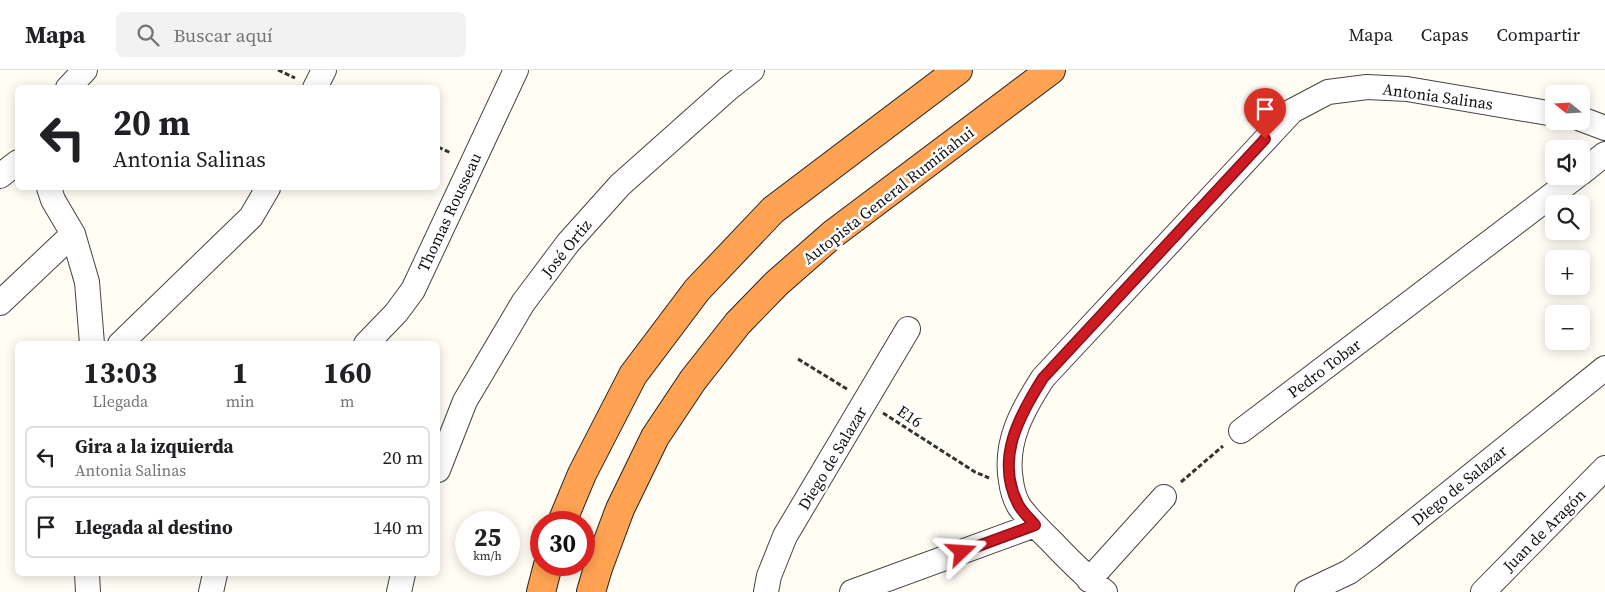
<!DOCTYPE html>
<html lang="es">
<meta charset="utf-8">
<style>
body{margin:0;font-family:"Source Serif 4",serif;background:#f2f2f2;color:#202124;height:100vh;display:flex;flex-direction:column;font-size:19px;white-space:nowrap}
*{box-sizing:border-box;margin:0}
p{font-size:16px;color:#757577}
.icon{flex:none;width:28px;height:28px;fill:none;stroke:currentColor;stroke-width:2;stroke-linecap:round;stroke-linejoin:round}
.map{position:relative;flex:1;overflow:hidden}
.panel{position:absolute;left:15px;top:271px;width:425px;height:235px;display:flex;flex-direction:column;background:#fff;border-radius:8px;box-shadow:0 2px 12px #0003}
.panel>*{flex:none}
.hud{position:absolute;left:15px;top:15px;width:425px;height:105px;border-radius:8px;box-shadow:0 2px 12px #0003;background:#fff;color:#202124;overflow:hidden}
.needle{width:32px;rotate:288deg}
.fabs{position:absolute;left:1545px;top:15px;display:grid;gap:10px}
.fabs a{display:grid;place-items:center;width:45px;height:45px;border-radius:8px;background:#fff;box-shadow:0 2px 12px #0003;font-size:25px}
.speed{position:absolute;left:455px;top:441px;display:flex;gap:10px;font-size:25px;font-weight:700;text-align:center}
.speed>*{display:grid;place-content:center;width:65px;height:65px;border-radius:50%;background:#fff;box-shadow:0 2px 12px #0003;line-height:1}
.speed small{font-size:12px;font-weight:400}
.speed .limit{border:8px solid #d22;background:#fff;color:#111}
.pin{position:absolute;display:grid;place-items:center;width:42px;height:42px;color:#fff;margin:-51px -21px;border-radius:50% 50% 50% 0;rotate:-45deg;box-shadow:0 0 5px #0007}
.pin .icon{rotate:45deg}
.me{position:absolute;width:55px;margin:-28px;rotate:70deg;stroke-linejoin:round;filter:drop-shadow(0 0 4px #0008)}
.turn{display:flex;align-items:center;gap:18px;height:105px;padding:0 15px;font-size:22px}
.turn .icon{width:65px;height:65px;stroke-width:2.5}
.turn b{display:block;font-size:35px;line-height:42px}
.eta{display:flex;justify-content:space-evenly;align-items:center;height:85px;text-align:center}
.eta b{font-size:30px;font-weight:700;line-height:35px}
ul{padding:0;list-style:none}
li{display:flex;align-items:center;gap:15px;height:62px;margin:0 10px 8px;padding:0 5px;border:2px solid #e0e0e0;border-radius:8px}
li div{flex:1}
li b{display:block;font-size:19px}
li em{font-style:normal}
header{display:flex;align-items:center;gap:30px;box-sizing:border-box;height:70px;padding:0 25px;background:#fff;border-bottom:1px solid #e0e0e0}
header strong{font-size:24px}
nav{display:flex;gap:28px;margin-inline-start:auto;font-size:18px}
.search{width:350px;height:45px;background:#f2f2f2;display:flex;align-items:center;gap:12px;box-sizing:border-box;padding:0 18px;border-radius:8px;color:#757577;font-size:19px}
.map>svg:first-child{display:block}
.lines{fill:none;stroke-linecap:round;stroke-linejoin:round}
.minor-casing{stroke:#444;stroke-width:26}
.highway-casing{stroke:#222;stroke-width:30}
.path{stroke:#333;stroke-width:3;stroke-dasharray:5 2.5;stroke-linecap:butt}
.minor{stroke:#fff;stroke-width:24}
.highway{stroke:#ffa252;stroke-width:28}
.route-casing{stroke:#861217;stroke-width:12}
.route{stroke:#ce1b23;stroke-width:9}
.labels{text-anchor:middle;stroke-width:5;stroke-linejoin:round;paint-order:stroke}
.street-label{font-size:16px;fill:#111;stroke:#fff}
</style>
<header>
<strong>Mapa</strong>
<div class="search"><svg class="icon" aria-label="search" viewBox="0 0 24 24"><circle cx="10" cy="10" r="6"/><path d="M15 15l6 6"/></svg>Buscar aquí</div>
<nav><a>Mapa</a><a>Capas</a><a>Compartir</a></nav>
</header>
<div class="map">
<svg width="1605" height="522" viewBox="0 0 1605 522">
<rect width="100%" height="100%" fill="#fffdf4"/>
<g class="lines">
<g class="minor-casing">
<path id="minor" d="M68 18 85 0
M315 18 324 0
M1581 49 1605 58
M1581 103 1605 84
M0 106 18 92
M49 118 53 130 73 164 87 212 92 274
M0 233 73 164
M120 274 251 147 268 118
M366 274 396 243 413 220 516 0
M1241 361 1577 106
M438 400 465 331 523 233 568 173 620 115 729 18 752 0
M87 504 88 522
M1089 510 1164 427
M211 522 215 504
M399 522 403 504
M766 522 769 506 785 466 908 259
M852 522 1035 455
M1105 522C1086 507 1069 490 1052 472 1041 461 1028 449 1019 436 1015 429 1012 419 1011 411 1004 372 1023 339 1043 308L1292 41 1328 22 1367 17 1407 19 1554 44
M1307 522 1349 502 1371 486 1605 298
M1483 522 1605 398"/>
</g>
<g class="highway-casing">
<path id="highway" d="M562 452 582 404 633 305 697 220 773 140 958 0
M541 522 548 495
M591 522 598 498 620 439 655 367 693 310 738 253 777 213 833 164 1051 0"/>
</g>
<path class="path" d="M278 0 295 8
M438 77 451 83
M798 289 847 319
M883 343 975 402 989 408
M1181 412 1223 376"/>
<use href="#minor" class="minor"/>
<use href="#highway" class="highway"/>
</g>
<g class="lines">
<g class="route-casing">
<path id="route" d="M962 482 1035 455C1030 449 1022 442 1018 434 995 389 1019 346 1043 308L1265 69"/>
</g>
<use href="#route" class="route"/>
</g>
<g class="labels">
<g class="street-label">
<text transform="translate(1438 26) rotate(8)" y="6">Antonia Salinas</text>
<text transform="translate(888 125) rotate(-38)" y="6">Autopista General Rumiñahui</text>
<text transform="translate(449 142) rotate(-65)" y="6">Thomas Rousseau</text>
<text transform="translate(566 178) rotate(-51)" y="6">José Ortiz</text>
<text transform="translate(1324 298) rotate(-37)" y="6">Pedro Tobar</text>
<text transform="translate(910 346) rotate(34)" y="6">E16</text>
<text transform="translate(832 388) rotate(-59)" y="6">Diego de Salazar</text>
<text transform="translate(1459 415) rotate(-39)" y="6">Diego de Salazar</text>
<text transform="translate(1544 460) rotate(-45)" y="6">Juan de Aragón</text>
</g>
</g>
</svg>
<div class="fabs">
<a><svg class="needle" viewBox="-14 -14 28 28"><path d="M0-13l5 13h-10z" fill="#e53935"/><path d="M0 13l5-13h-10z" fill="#757577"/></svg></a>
<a><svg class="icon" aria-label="sound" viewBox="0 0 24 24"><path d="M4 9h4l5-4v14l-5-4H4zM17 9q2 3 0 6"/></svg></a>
<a><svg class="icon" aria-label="search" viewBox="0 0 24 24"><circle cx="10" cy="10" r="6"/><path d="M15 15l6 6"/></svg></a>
<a>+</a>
<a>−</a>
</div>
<div class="speed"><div>25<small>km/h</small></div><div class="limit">30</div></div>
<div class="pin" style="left:1265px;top:69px;background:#d93025"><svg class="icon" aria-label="arrive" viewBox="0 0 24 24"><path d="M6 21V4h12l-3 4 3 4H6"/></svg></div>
<svg class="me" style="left:962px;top:482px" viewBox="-20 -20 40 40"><path d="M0-17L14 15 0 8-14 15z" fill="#ce1b23" stroke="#fff" stroke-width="4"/></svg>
<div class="hud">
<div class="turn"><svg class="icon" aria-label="left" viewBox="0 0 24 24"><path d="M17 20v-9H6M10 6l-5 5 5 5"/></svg><div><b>20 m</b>Antonia Salinas</div></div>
</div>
<section class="panel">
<div class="eta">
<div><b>13:03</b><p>Llegada</p></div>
<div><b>1</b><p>min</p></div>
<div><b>160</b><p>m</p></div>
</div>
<ul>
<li><svg class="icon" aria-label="left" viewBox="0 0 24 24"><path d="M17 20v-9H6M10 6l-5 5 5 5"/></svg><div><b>Gira a la izquierda</b><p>Antonia Salinas</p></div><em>20 m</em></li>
<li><svg class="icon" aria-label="arrive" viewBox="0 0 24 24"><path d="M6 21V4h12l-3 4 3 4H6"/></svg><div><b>Llegada al destino</b></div><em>140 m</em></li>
</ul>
</section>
</div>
